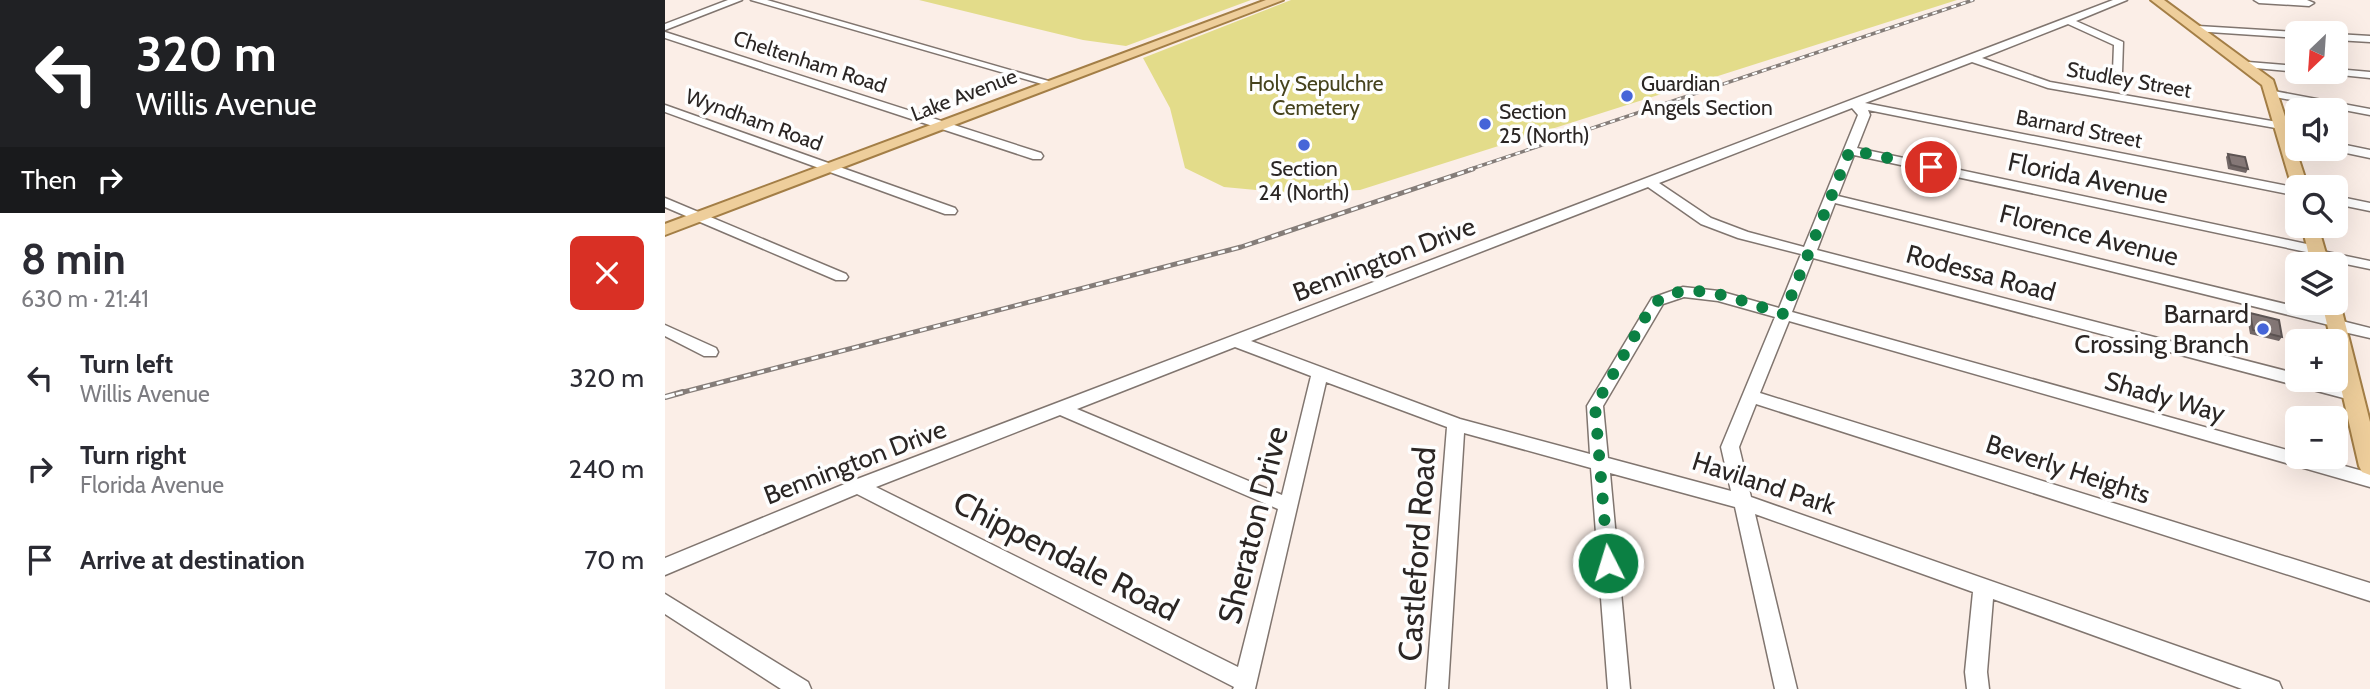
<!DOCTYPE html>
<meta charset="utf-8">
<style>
body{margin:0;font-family:Cabin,sans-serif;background:#f7f7f7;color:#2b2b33;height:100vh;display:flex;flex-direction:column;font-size:26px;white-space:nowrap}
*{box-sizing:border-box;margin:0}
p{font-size:23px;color:#7c7c81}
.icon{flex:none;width:38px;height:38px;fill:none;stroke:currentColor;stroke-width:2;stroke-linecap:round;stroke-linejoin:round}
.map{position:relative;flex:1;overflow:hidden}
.details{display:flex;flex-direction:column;background:#fff;width:665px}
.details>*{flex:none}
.guide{background:#202124;color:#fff;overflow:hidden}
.needle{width:46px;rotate:205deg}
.fabs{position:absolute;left:1620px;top:21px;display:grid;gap:14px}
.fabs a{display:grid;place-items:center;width:63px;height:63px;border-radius:10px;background:#fff;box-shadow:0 7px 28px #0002;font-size:35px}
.pin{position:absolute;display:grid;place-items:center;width:60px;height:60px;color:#fff;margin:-30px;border:4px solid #fff;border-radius:50%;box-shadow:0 2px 7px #0007}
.me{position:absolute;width:77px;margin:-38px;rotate:355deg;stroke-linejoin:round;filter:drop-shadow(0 0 5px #0008)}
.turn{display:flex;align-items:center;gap:24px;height:147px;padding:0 21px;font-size:32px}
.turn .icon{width:91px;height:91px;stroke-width:2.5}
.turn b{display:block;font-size:49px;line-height:60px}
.then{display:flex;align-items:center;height:66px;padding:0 21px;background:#0003;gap:14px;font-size:26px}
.round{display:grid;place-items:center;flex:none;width:74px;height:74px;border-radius:10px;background:#f7f7f7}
.overview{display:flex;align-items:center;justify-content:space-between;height:119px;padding:0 21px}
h1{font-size:42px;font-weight:800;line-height:52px}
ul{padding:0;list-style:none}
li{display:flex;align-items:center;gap:21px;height:91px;padding:0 21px}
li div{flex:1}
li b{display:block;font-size:26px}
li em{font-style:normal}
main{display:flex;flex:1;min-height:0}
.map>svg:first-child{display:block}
.green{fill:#e3dc8a}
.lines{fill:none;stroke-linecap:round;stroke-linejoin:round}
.minor-casing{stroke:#80756f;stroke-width:3}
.major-casing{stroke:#a37e46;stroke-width:4}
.minor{fill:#fff;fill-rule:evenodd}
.major{fill:#eece9b;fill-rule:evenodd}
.rail-far2-casing{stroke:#857d79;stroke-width:3.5}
.rail-far1-casing{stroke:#857d79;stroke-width:5}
.rail-casing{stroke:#857d79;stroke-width:6}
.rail-far2{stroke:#fefefe;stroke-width:2;stroke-dasharray:5;stroke-linecap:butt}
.rail-far1{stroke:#fefefe;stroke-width:2.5;stroke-dasharray:7;stroke-linecap:butt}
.rail{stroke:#fefefe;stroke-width:3.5;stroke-dasharray:10;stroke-linecap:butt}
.wall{fill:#726766}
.building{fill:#857877;stroke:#5d5453;stroke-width:2}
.route{stroke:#0b8043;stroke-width:12;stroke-dasharray:0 21.6}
.poi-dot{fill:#4665d8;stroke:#fefefe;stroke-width:2.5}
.labels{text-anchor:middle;stroke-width:7;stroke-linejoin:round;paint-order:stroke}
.far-street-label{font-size:21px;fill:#2b2624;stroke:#fefefe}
.far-park-label{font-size:21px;fill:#46431d;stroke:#fefefe}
.far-poi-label{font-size:21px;fill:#2b2624;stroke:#fefefe;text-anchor:start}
.street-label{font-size:26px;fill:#2b2624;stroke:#fefefe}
.poi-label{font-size:26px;fill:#2b2624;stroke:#fefefe;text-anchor:end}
.near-street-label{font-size:32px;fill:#2b2624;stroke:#fefefe}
</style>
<main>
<section class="details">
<div class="guide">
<div class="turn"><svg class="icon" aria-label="left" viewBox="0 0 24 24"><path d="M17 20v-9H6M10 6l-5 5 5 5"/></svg><div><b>320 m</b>Willis Avenue</div></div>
<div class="then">Then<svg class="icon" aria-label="right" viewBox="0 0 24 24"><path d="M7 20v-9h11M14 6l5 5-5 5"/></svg></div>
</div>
<div class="overview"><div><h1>8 min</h1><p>630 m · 21:41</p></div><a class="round" style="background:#d93025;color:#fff"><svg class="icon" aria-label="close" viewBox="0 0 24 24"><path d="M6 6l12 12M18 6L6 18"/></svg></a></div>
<ul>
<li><svg class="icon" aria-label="left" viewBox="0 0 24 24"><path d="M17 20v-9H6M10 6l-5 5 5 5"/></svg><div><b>Turn left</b><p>Willis Avenue</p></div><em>320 m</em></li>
<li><svg class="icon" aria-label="right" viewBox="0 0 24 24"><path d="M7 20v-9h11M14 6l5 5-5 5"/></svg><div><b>Turn right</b><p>Florida Avenue</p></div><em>240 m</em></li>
<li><svg class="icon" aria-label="arrive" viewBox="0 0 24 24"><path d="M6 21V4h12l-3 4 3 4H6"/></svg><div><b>Arrive at destination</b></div><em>70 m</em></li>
</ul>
</section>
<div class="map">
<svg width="1705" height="689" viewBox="0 0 1705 689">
<rect width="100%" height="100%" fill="#fbeee7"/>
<path class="green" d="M254 0H586L461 46 418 40Z
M626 0H1292L695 190 624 193 559 187 520 168 505 108 478 58Z"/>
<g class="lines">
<g class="minor-casing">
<path id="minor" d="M63 0H77L0 30V24Z
M86 0H102L394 84 384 86Z
M1448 0H1462L1411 21 1458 42 1457 73 1448 71 1449 45 1403 24 1317 58 1385 82 1618 123 1624 127 1622 130 1383 88 1307 62 1200 103 1633 188V196L1203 110 1205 115 1192 148 1651 246 1656 247 1657 251 1705 261V269L1647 257 1646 253 1189 155 1173 196 1670 316 1675 317 1677 321 1705 328V338L1666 329 1664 325 1170 203 1152 250 1633 374V380C1654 380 1672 384 1692 390L1694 394 1692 398 1686 400 1148 258 1127 312 1633 453V457H1647L1705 473V487L1124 321 1095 393 1705 583V601L1091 404 1074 447 1086 497 1606 679 1614 682 1617 689H1577L1328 599 1322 672 1324 689H1302L1300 672 1308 592 1090 514 1132 689H1110L1070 507 945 473 965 689H943L926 468 799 433 783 689H761L782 427 661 382 590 689H568L569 687 192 494 0 575V558L187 481ZM1187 108 1193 115 1139 247 1083 232 1046 218 994 183ZM983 187 1036 224 1073 238 1136 254 1114 308 1054 291 1018 287 987 298 922 406 925 454 795 419 586 341ZM1019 297 1053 301 1110 317 1056 447 1066 491 943 458 938 406 998 304ZM570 347 646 376 617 495 412 409ZM395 415 613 509 573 667 211 487Z
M1589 0H1642L1649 3 1644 6 1594 3Z
M1533 26 1633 32 1637 33H1633V38L1529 31 1528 29Z
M0 32 376 153 378 156 376 159H368L0 38Z
M1671 34 1705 36V42L1671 40Z
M1583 62 1633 66V72H1635H1633L1579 67 1578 65Z
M1671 69 1705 72V78L1666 74 1665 72H1671Z
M1609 91 1705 109V115L1605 96 1603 94Z
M0 105 290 208 292 211 290 214H280L0 112Z
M1621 134 1633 136V144L1617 141 1615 138Z
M1671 143 1705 150V158L1667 150 1671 149Z
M1671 196 1705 203V211L1671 204Z
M0 198 181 274 183 277 181 280H171L0 207Z
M0 325 51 348 53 352 51 356H39L0 336Z
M0 594 143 682 146 689H116L0 614Z"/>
</g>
<g class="major-casing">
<path id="major" d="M601 0H618L0 235V224Z
M1486 0H1499L1608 80 1643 187H1633V191L1627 187 1597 85Z
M1637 226H1653L1664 264H1646Z
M1671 298 1675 303 1705 422V475L1697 472 1694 466 1671 366V341H1666L1657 303H1671Z"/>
</g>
<use href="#minor" class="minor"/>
<use href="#major" class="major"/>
<g class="rail-far2-casing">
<path id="rail-far2" d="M803 170 1308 0"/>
</g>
<g class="rail-far1-casing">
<path id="rail-far1" d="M11 394 576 247 808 169"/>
</g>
<g class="rail-casing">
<path id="rail" d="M0 397 18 392"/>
</g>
<use href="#rail-far2" class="rail-far2"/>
<use href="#rail-far1" class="rail-far1"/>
<use href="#rail" class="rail"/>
</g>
<path class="wall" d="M1563 154 1583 169 1581 173 1563 169 1561 157Z
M1585 313 1617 337 1614 341 1585 334 1582 317Z"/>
<path class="building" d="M1563 154 1580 157 1583 169 1566 165Z
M1585 313 1614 320 1617 337 1588 330Z"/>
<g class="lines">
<path class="route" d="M943 563 930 406 986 307C1018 272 1082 304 1119 314L1185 150 1266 167"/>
</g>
<g class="poi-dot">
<circle cx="962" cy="96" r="7"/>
<circle cx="820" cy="124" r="7"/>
<circle cx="639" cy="145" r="7"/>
<circle cx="1598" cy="329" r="7"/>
</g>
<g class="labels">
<g class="far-street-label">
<text transform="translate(145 62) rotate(18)" y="7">Cheltenham Road</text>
<text transform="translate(1464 80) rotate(10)" y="7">Studley Street</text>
<text transform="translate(299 95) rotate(-21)" y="7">Lake Avenue</text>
<text transform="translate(89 120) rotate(20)" y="7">Wyndham Road</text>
<text transform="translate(1414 129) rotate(11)" y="7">Barnard Street</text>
</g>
<g class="far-park-label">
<text x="651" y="91">Holy Sepulchre<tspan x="651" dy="24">Cemetery</tspan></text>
</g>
<g class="far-poi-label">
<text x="976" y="91">Guardian<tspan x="976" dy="24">Angels Section</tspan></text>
<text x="834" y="119">Section<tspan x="834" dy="24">25 (North)</tspan></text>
<text x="639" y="176" text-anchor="middle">Section<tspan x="639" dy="24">24 (North)</tspan></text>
</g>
<g class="street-label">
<text transform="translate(1423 178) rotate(12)" y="9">Florida Avenue</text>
<text transform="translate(1424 235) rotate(14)" y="9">Florence Avenue</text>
<text transform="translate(719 259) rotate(-21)" y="9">Bennington Drive</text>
<text transform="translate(1316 273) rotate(15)" y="9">Rodessa Road</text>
<text transform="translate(1500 397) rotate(16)" y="9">Shady Way</text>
<text transform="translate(190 462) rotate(-21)" y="9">Bennington Drive</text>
<text transform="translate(1403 469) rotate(18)" y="9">Beverly Heights</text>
<text transform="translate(1099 483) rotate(18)" y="9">Haviland Park</text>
</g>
<g class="poi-label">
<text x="1584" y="323">Barnard<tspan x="1584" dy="30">Crossing Branch</tspan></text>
</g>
<g class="near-street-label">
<text transform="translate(588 525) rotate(-76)" y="11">Sheraton Drive</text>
<text transform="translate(752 554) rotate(-86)" y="11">Castleford Road</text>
<text transform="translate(401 556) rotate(27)" y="11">Chippendale Road</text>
</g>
</g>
</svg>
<div class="fabs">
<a><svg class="needle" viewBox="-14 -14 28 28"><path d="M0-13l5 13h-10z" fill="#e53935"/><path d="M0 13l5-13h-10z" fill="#7c7c81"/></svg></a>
<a><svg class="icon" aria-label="sound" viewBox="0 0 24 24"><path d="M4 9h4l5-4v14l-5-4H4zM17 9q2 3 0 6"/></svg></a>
<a><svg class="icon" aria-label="search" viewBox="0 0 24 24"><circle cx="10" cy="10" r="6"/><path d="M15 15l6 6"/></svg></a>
<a><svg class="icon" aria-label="layers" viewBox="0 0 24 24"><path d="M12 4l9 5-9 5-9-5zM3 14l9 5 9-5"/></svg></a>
<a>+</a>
<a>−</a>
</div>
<div class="pin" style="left:1266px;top:167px;background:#d93025"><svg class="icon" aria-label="arrive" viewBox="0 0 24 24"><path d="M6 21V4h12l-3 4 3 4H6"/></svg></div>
<svg class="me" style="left:943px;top:563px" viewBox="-20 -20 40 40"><circle r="17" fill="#0b8043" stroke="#fff" stroke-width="3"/><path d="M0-11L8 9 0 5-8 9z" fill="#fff"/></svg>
</div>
</main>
